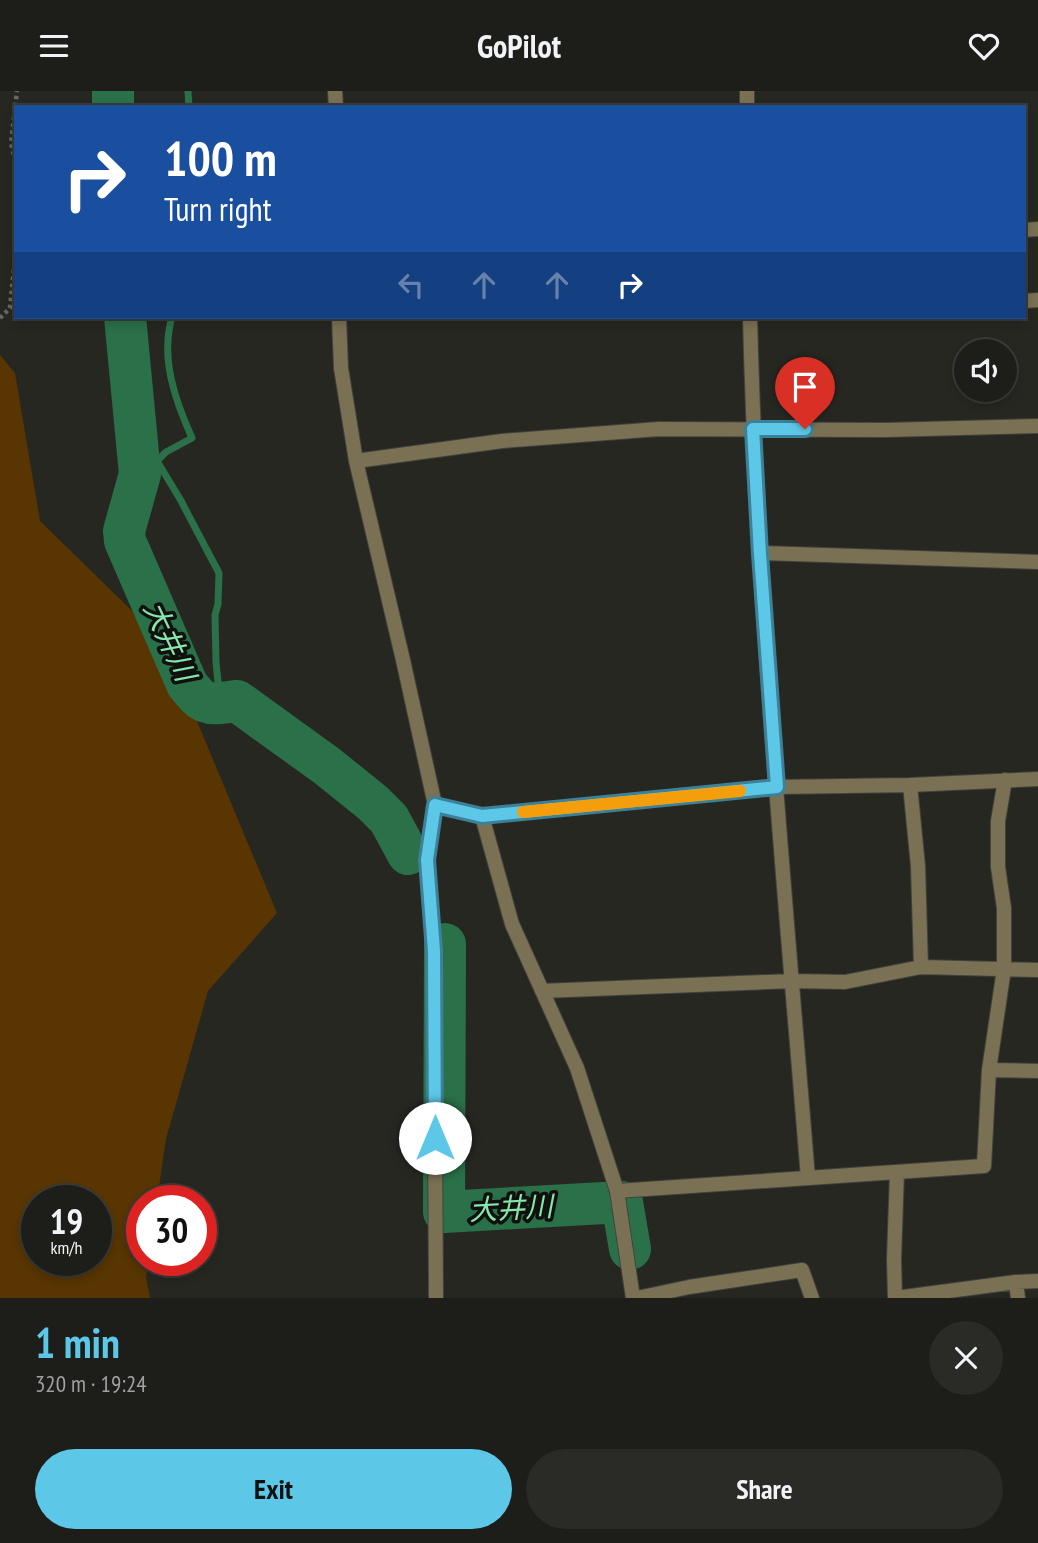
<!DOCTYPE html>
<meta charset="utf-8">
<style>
body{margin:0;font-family:"PT Sans Narrow","Noto Sans JP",sans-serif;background:#2a2a27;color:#f1f3f6;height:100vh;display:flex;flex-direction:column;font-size:26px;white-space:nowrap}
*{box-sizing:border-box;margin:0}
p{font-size:23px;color:#a0a2a2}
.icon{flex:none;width:38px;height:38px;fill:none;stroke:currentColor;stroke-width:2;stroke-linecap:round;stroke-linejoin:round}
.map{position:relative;height:1207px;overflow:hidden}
.sheet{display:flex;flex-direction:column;background:#1d1d1a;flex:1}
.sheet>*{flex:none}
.banner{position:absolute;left:14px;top:14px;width:1012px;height:214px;border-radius:0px;box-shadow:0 4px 10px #0003,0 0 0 2px #3b3b39;background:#1a4fa0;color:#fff;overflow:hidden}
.controls{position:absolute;left:954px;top:248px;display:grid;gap:14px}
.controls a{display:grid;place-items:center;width:63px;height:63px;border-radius:50%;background:#1d1d1a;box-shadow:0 4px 10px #0003,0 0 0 2px #3b3b39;font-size:35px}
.speed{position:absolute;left:21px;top:1094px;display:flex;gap:14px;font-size:35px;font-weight:700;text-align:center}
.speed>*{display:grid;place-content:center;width:91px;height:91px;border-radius:50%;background:#1d1d1a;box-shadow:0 4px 10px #0003,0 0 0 2px #3b3b39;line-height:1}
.speed small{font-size:18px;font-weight:400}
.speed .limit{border:10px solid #d22;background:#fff;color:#111}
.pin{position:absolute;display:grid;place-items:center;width:60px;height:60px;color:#fff;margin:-72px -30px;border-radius:50% 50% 50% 0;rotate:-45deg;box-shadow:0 0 7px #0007}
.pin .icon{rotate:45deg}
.me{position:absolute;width:77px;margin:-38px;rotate:0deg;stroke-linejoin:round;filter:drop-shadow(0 0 5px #0008)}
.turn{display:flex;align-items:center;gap:24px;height:147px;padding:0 35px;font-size:32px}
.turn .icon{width:91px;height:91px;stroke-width:2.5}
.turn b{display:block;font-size:49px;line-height:60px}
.lanes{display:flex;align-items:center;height:66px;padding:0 35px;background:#0003;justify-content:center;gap:35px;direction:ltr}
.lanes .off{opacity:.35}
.round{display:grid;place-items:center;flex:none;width:74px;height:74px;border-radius:37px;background:#2a2a27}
.headline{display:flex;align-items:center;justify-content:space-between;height:119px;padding:0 35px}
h1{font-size:42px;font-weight:800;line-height:52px;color:#5dc7e8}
.cta{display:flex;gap:14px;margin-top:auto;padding:14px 35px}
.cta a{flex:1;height:80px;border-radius:42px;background:#5dc7e8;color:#111;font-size:28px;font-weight:800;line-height:80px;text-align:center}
.cta a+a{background:#2a2a27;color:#f1f3f6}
header{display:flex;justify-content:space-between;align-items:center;height:91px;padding:0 35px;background:#1d1d1a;font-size:32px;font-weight:800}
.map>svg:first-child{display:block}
.green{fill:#583501;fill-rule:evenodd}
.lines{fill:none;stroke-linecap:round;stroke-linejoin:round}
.stream{stroke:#2a7049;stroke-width:7}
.river{stroke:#2a7049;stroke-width:42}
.street-casing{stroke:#43433e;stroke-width:16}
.path{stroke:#666662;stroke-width:4.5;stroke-dasharray:3.5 3.5;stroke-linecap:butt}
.street{stroke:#7a7054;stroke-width:14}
.route-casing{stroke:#3c8197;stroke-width:18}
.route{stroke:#5dc7e8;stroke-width:12}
.slow{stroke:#f59e0b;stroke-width:12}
.labels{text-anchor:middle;stroke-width:7;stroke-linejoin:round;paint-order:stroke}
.water-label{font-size:28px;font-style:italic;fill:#87e8ad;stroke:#10100e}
</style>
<header><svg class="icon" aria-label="menu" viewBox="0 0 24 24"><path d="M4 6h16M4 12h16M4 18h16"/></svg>GoPilot<svg class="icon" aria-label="heart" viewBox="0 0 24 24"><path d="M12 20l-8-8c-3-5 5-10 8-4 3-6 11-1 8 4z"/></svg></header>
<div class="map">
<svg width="1038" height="1207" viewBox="0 0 1038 1207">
<rect width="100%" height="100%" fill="#272722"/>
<path class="green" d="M0 264 15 282 40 430 164 551 277 822 208 900 166 1048 157 1109 142 1110V1169H149L146 1186 150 1207H0ZM37 1110H96V1169H37Z"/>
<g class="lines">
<path class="stream" d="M188 0 189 16
M172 226C160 267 175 309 192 347L166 361 157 370 180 408 219 482 218 513 215 524 216 571 220 611"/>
<path class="river" d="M113 0V16
M125 226 140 383 124 440 125 450 187 593C205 617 209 613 237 610L327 675 373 712 389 728 408 763
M445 853 444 1121 622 1111 630 1158"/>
<g class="street-casing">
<path id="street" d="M335 0 336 16
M747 0V16
M1024 139 1038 138
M1024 210 1038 209
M339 226 341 277 356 370 403 569 435 714 427 769 434 860 436 1207
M750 226C757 513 785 801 808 1087
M356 370 502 350 659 338 885 339 1038 335
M759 462 1038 471
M910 694 918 775 921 876
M435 714 482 725 777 696 910 694 1038 688
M482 725 512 833 577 977 617 1100 633 1207
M542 900 792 890 845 891 921 876 1038 879
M989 979 1038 980
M617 1100 984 1075 989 979 1004 878V817L998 776V730L1005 689
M1016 1191 1018 1207
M637 1207 689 1196 802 1179 812 1207
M895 1207 894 1168 897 1081
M896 1207 1016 1191 1038 1190"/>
</g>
<path class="path" d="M0 227 10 217 15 167V69L11 52 17 0"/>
<use href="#street" class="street"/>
</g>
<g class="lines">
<g class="route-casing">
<path id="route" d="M435 1047 434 860 427 769 435 714 482 725 777 696 760 463 753 338H805"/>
</g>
<use href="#route" class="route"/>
<path class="slow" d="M523 721 740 700"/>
</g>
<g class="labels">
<g class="water-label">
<text transform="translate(170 550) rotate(65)" y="10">大井川</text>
<text transform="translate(511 1117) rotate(-3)" y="10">大井川</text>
</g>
</g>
</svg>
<div class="controls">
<a><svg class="icon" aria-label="sound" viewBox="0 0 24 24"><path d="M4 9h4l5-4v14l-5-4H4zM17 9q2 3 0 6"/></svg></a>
</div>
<div class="speed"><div>19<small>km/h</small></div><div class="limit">30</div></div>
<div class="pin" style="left:805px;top:338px;background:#d93025"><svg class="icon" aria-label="arrive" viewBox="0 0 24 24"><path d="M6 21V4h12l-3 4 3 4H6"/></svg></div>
<svg class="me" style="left:435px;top:1047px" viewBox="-20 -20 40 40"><circle r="19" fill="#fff"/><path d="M0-13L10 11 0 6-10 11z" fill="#5dc7e8"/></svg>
<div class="banner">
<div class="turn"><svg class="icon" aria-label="right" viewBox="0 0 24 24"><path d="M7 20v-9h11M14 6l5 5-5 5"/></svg><div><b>100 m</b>Turn right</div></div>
<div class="lanes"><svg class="icon off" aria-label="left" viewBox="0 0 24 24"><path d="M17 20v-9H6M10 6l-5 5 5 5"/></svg><svg class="icon off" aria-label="ahead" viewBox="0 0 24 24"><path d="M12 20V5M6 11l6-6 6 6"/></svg><svg class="icon off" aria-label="ahead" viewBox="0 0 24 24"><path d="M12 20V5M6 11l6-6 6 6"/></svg><svg class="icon" aria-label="right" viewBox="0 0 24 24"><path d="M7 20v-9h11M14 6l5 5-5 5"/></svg></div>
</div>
</div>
<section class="sheet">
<div class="headline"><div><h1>1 min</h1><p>320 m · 19:24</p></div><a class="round"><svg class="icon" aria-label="close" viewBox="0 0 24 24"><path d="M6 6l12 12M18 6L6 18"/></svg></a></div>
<div class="cta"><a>Exit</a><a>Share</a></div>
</section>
